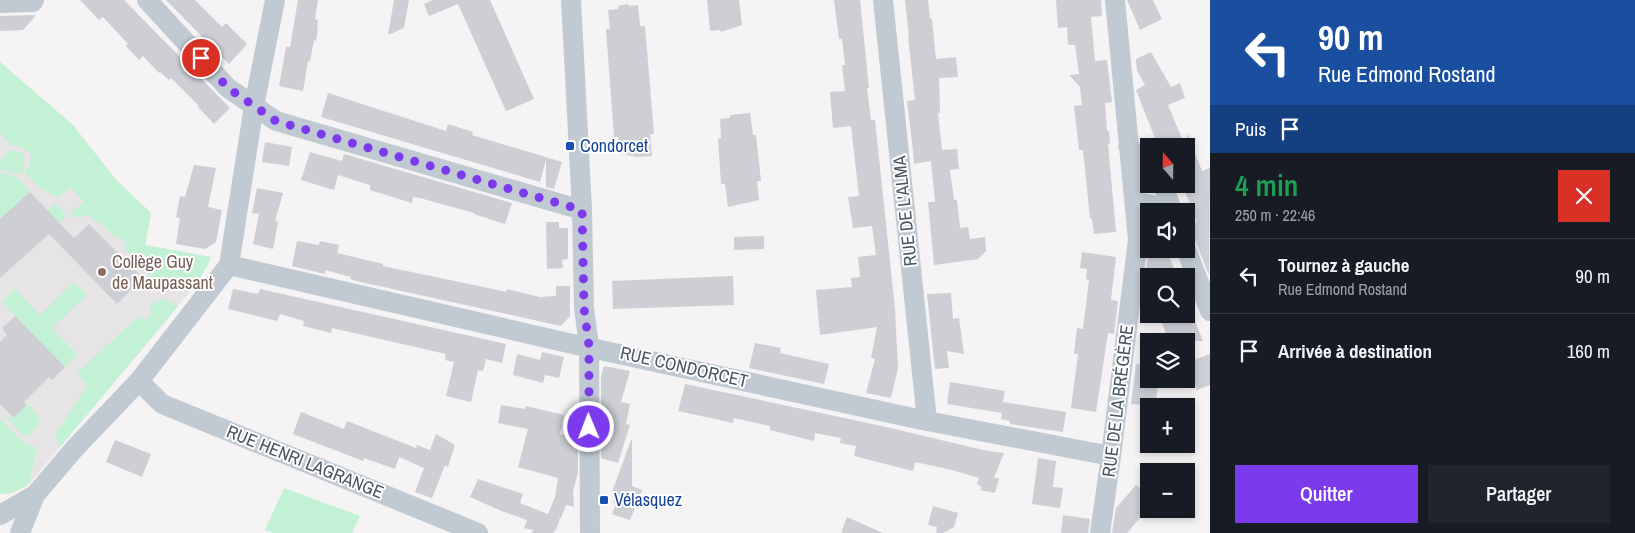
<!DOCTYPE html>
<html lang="fr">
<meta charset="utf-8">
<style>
body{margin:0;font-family:"Archivo Narrow",sans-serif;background:#20242c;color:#f1f3f6;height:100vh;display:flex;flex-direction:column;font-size:19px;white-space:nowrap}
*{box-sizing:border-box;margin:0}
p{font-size:16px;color:#9ea1a6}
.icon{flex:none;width:28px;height:28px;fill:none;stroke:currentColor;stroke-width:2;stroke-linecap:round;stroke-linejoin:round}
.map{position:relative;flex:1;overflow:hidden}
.details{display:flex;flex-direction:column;background:#171b24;width:425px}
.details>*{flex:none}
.hud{background:#1a4fa0;color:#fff;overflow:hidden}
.needle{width:32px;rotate:340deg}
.controls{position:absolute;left:1140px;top:138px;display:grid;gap:10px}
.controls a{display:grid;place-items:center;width:55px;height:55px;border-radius:0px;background:#171b24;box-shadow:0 2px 8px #0003;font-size:25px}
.pin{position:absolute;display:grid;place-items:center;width:42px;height:42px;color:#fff;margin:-21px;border:2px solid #fff;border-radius:50%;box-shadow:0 1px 5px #0007}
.me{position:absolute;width:55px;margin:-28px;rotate:359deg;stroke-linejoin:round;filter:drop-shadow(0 0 4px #0008)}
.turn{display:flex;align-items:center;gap:18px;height:105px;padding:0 25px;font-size:22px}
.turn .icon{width:65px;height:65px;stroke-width:2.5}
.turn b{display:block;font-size:35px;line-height:42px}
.then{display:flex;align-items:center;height:48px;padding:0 25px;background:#0003;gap:10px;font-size:19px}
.round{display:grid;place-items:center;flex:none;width:52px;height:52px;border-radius:0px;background:#20242c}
.overview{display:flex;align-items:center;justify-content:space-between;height:85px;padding:0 25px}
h1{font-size:30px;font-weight:600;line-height:38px;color:#1e9e55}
.primary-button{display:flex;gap:10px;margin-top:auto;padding:10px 25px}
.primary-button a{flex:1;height:58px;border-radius:0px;background:#7c3aed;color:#fff;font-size:20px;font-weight:600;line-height:58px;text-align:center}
.primary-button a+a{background:#20242c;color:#f1f3f6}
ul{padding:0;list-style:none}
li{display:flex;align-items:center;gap:15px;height:75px;padding:0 25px;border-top:1px solid #363941}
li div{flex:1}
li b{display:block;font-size:19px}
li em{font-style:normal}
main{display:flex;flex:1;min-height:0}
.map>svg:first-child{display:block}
.education{fill:#e6e4e5}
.green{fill:#c3f1d5}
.building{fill:#cdcfd5}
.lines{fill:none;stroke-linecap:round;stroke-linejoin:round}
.street{stroke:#c1cad2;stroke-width:20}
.route{stroke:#7c3aed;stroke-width:9;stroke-dasharray:0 16.2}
.transit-dot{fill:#1a4fb4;stroke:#fff;stroke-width:2}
.education-dot{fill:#8d6e63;stroke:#fff;stroke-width:2}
.labels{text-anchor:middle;stroke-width:4;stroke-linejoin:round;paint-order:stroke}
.transit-label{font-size:18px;fill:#164399;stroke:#fff;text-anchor:start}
.street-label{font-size:18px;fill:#4a5661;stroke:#fff}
.education-label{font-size:18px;fill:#785e54;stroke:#fff;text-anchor:start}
</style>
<main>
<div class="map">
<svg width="1210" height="533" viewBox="0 0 1210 533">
<rect width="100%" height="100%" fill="#f5f3f3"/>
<path class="education" d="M0 62 73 125 117 181 151 213 145 245 211 257 198 282 185 298 29 484 13 493 2 494H0Z"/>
<path class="green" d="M0 62 73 125 117 181 151 213 145 245 211 257 209 263 195 286 188 281 179 292 148 274 151 269 143 261 140 265 124 248 127 244 120 237 117 239 100 222 98 224 91 216 74 217 71 212 84 202 71 187 58 197 41 189 25 173C30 162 38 152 19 147 16 146 14 147 11 145 7 142 4 136 0 133Z
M10 151 21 152 25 158 22 174 0 170V160Z
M0 173 15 176 30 192 0 219Z
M55 203 67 216 60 223 47 210Z
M74 282 87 295 52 328 78 355 65 367 2 302 15 289 40 315Z
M165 299 178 306 60 447 55 435 87 386 77 373 139 316 144 320 153 313 149 306 155 301Z
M27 404 37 414 40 421 31 434 24 436 6 417 8 414 13 419Z
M0 418 24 443 37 448 29 484C19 490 12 494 0 494Z
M284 488 360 516 352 533H273L265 530Z"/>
<path class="building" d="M80 0H124L230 108 214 124 198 107 199 106 171 78 169 80 160 72 159 73 143 56 139 60 126 46 128 44 103 17 99 20Z
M166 0H195L222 27 226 23 247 44 229 64Z
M298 0H318L315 19 318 20 317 28 318 29 316 41 314 40 310 61H308L303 91 279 86 286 47H290Z
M394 0H409L404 28 388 35Z
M433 0H490L534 99 506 111 458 4 429 16 424 4Z
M707 0H739L742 25 721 32 720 30 710 31Z
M834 0H860L869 88H867L871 120H875L895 309 898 368 891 398 866 393 875 359 871 358 877 327 820 335 816 290 852 287 851 278 860 277 858 257 876 255 872 226 853 228 848 197 859 196 851 126 833 128 830 92 845 91 842 65H845L842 39H839Z
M905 0H928L930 19H932L936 59 956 57 958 77 939 78 940 113H938L942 150 957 149 959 169 950 170 954 200H957L960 228 968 227 970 239 985 237 986 251 978 259 934 265 928 202H935L931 161 914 164 913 151 907 101 915 100 908 37H909Z
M1056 0H1101L1102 16 1091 17 1095 61 1107 60 1112 102 1105 103 1107 131H1109L1110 144H1108L1116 232 1094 234 1092 219H1090L1083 150H1079L1074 106 1082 105 1080 87 1069 75 1079 74 1075 45H1068L1067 27 1058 28Z
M1127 0H1153L1162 19 1140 30Z
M628 4 629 6 638 5 640 26H645L654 134H650L652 156 636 157 620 153 618 137H614L606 29H610L608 10 618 9V6Z
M36 15 23 30 0 31V16Z
M1151 52 1171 87 1180 83 1185 98 1168 105 1185 146H1158L1136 90 1145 85 1137 71 1136 59Z
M328 93 446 131 448 124 473 132 472 135 562 162 554 189 546 187V160L540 182 321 117Z
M750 113 753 135H756L761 181H757L759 200 728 207 725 184H721L718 139 721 138 720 119 730 118V115Z
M1187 133 1202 171 1210 168 1209 275 1189 225 1197 222 1182 184H1186Z
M265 142 292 147 289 166 262 162Z
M310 152 342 161 344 154 512 203 505 224 474 214V213L420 198 413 197 412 203 370 190V185L338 175 334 190 301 180Z
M194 165 216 168 208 207 222 210 216 242 205 249 176 244 180 218 176 217 180 196 185 197Z
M257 188 283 193 275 221 278 222 273 249 253 244 259 214 252 213Z
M30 192 74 238 89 224 143 278 117 304 49 234 0 278V219Z
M546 222H559V228H568V259L562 260 563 268 547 269Z
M764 236V249L734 250V237Z
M297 241 319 245 320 241 339 245 337 253 383 264V266L507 292V289L540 297 556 296V286H570V316L561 326 356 281 350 279 351 277 325 270V274L292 266Z
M1149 249H1166L1177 276H1145Z
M1082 252 1116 257 1111 300 1118 301 1114 334 1108 333 1096 412 1071 408 1078 354H1074L1077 328 1083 329 1089 280 1086 279 1087 269 1080 268Z
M733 276 734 305 613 309 612 281Z
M233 289 258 294 260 289 506 344 502 363 486 359 483 371 478 370 471 402 446 396 454 362 445 360 446 354 332 328 331 333 303 326 304 321 280 314 277 321 228 309Z
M951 293 953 319 959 318 964 354 947 351 949 368 935 369 927 294Z
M1161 314H1192L1203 341H1180L1176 333 1167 336 1161 320 1163 319Z
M15 316 65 367 52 380 49 377 24 402 27 404 14 418 0 404V342L7 335 2 328Z
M755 343 781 348 780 353 829 364 824 384 749 368Z
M542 352 564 357 559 378 545 375 543 383 513 375 517 354 540 360Z
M1210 354V385L1197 390 1186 363Z
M1136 364 1149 366V379H1159L1155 406 1131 404Z
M604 366 630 371 621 402 630 404 626 424 630 425 618 463 601 458V440L610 414 601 411V377Z
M950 382 1005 391 1003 402 1066 412 1063 432 1010 424V421L1001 419 1002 413 947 404Z
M685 384 882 426 983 450 1004 453 994 478H999L995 493 980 490 982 487 977 484 979 478 952 470 915 462 913 471 854 456 856 446 840 443 841 438 815 433 814 441 770 430V426L734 418 733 423 678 411Z
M501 405 525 409 526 406 564 415 560 434 578 438V472L573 492 574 507 566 505 561 518H558L560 519 556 530H555L553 533H532L533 530 524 528 527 520 499 510 470 497 478 479 523 494 520 503 548 514 555 497 558 478 518 467 528 429 498 423Z
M301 412 344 429 347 421 416 448 417 445 430 450 436 434 455 445 448 467 445 465 432 498 415 492 424 468 399 457 395 469 364 458 363 461 293 434Z
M115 440 151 454 142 477 106 462Z
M631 440H632V486L642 490 630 520 612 514 616 504 613 503 616 494 612 492Z
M1038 458 1056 461 1053 487 1063 488 1060 508 1032 504Z
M1136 485 1149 495V507L1127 533H1112L1116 508Z
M933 506 958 513 954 527 943 533H936L937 527 928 525Z
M1063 515 1090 519 1088 533H1061Z
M847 517 883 533H841Z"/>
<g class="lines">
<path class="street" d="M147 0 228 88 276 121 582 210
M571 0 582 210 584 308 589 346 590 533
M883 0 927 421
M0 3 33 2 34 0
M1128 146 1149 166
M1163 184 1172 211
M1135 202 1152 205 1158 211
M1186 249 1210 311
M229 265 577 345 927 421 1111 456
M139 381 162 404 478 533
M0 515 35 495
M20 533 35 495 75 448 139 381 229 265 254 106 275 0
M1100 533 1111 456 1138 240 1115 0"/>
</g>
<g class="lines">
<path class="route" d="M201 58 228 88 276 121 582 210 584 308 589 346V427"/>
</g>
<g class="transit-dot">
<rect x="565" y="141" width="10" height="10" rx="2.5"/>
<rect x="599" y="495" width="10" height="10" rx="2.5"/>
</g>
<circle class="education-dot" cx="102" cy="272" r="5"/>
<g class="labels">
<g class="transit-label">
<text x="580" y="152">Condorcet</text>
<text x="614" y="506">Vélasquez</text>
</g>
<g class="street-label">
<text transform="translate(905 211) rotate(-96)" y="6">RUE DE L'ALMA</text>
<text transform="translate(684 367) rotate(13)" y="6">RUE CONDORCET</text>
<text transform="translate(1118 401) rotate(-83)" y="6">RUE DE LA BRÉGÈRE</text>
<text transform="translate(305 462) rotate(22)" y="6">RUE HENRI LAGRANGE</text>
</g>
<g class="education-label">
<text x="112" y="268">Collège Guy<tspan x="112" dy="21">de Maupassant</tspan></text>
</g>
</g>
</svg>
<div class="controls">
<a><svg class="needle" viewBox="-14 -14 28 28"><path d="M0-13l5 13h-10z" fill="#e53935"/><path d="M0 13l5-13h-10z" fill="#9ea1a6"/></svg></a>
<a><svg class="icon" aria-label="sound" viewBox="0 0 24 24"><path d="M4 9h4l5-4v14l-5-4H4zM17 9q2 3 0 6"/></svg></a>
<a><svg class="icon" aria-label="search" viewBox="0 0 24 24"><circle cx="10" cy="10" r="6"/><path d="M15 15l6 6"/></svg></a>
<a><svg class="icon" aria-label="layers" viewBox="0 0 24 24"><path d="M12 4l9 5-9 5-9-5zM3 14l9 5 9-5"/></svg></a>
<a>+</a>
<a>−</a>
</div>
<div class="pin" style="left:201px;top:58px;background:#d93025"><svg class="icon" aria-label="arrive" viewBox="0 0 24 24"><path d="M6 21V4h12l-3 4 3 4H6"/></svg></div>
<svg class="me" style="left:589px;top:427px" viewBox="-20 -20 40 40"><circle r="17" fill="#7c3aed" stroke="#fff" stroke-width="3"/><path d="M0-11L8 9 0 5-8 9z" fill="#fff"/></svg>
</div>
<section class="details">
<div class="hud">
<div class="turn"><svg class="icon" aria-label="left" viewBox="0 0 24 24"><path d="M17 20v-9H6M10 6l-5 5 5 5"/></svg><div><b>90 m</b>Rue Edmond Rostand</div></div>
<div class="then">Puis<svg class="icon" aria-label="arrive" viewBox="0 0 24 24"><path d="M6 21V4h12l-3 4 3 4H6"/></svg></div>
</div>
<div class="overview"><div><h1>4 min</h1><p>250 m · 22:46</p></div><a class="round" style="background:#d93025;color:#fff"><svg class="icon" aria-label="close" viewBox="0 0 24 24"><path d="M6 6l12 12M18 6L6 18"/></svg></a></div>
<ul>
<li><svg class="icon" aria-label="left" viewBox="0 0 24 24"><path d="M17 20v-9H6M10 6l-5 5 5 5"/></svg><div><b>Tournez à gauche</b><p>Rue Edmond Rostand</p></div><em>90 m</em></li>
<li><svg class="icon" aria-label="arrive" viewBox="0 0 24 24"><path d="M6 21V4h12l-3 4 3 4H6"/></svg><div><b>Arrivée à destination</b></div><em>160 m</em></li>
</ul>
<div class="primary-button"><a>Quitter</a><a>Partager</a></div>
</section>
</main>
